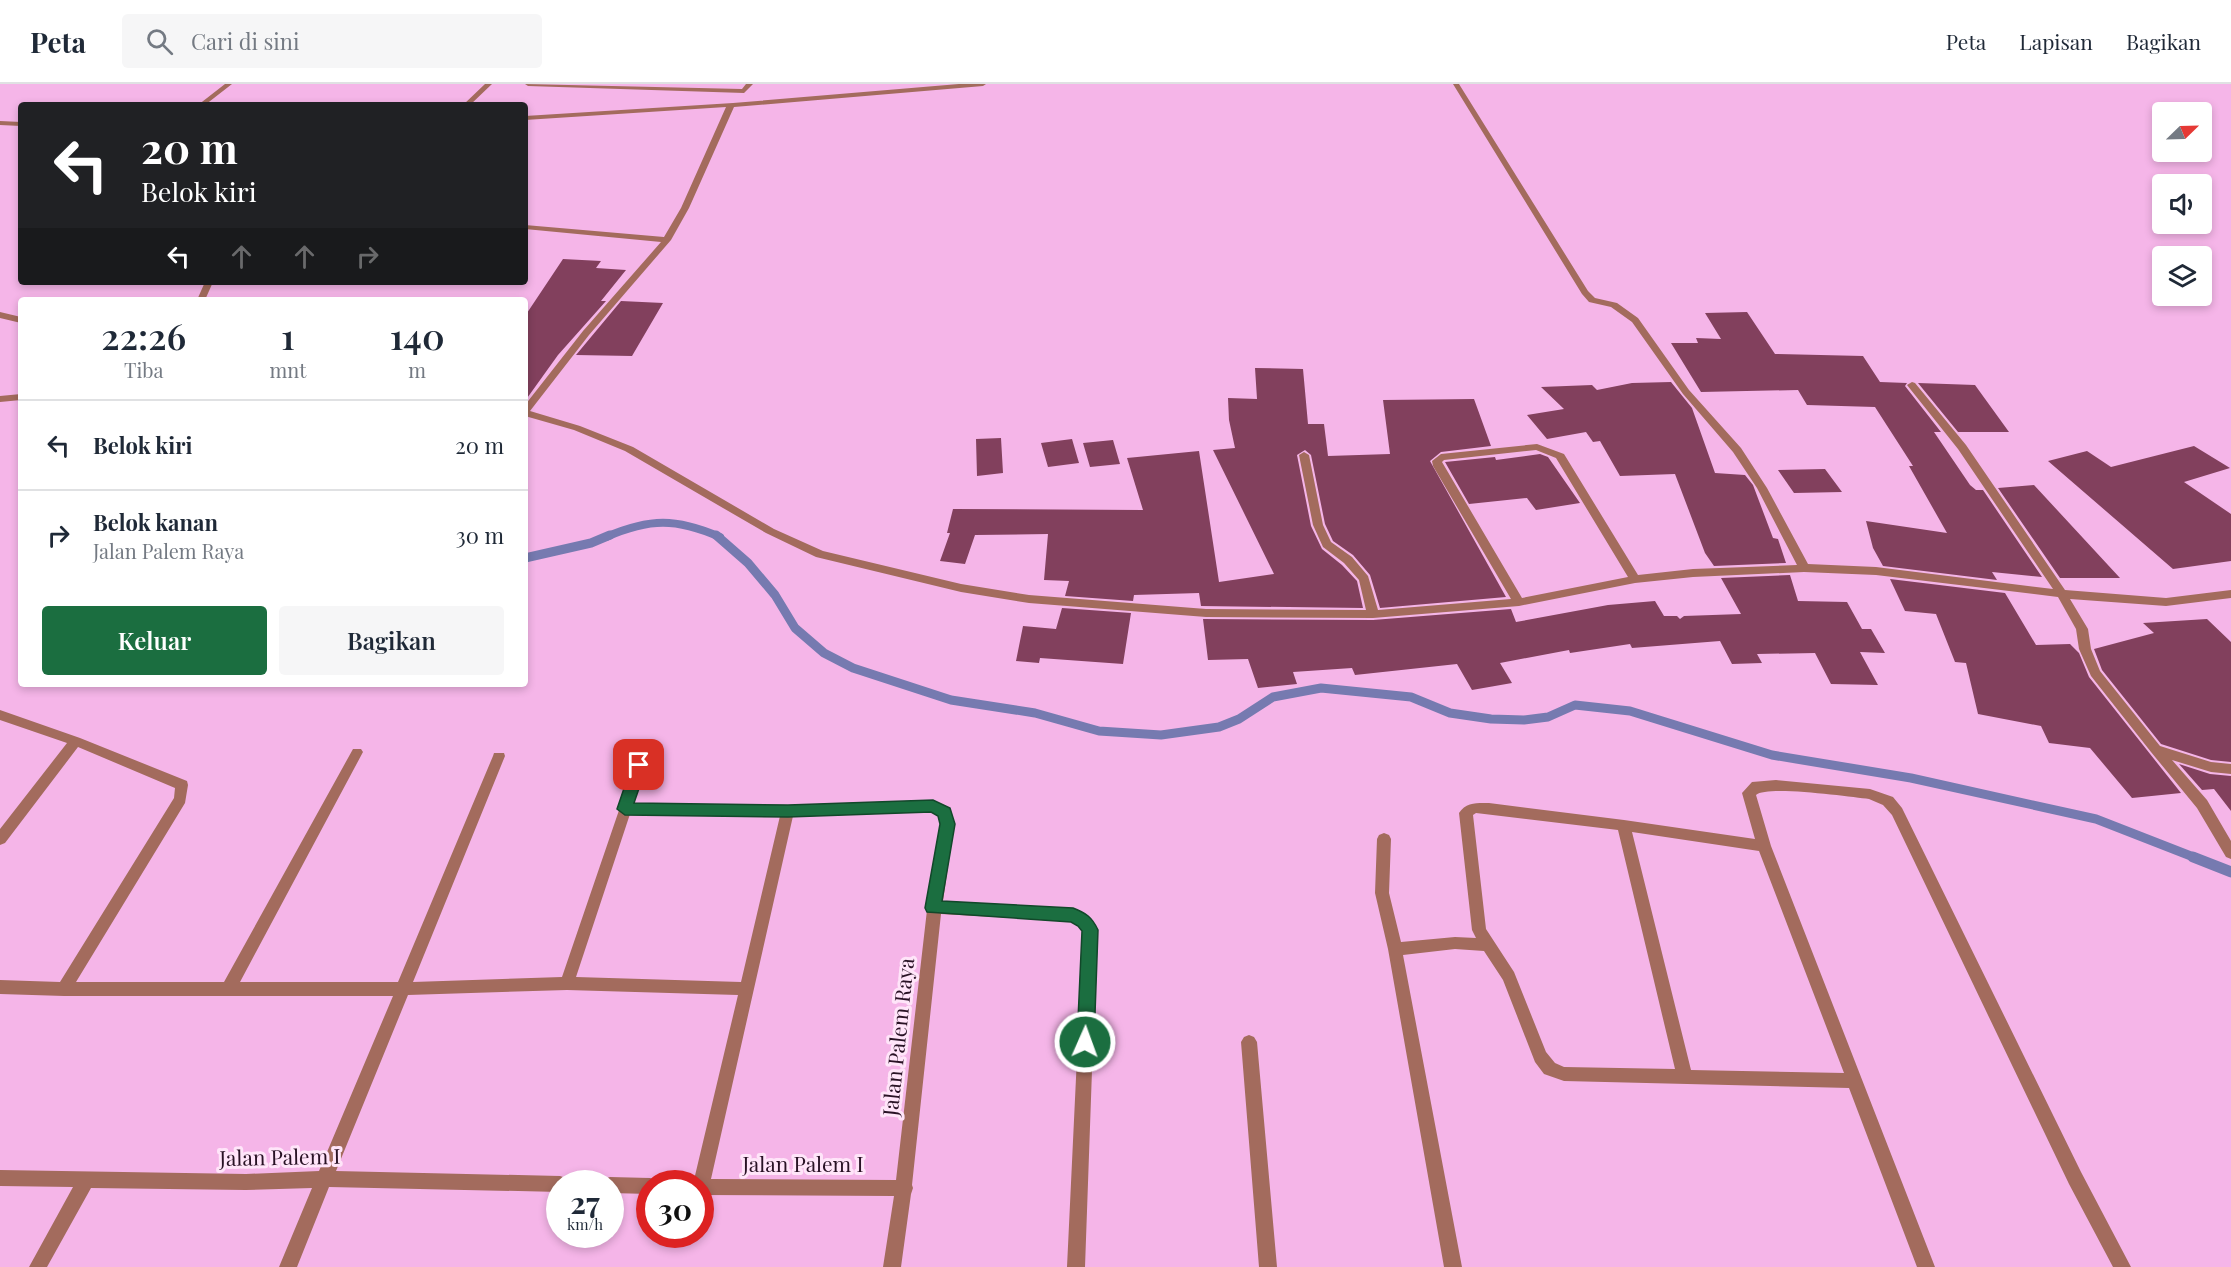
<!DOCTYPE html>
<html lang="id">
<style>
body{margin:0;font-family:"Playfair Display",serif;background:#f6f6f7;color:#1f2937;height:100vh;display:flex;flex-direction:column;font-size:22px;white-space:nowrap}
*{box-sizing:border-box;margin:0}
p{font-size:20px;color:#747a83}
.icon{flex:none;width:33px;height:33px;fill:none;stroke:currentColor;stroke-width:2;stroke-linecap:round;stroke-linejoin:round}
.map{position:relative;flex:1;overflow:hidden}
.sheet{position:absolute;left:18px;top:213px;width:510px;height:390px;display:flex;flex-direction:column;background:#fff;border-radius:6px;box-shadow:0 3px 9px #0003}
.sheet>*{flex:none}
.top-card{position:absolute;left:18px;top:18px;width:510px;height:183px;border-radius:6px;box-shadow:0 3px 9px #0003;background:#202124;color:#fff;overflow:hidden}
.needle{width:39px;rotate:67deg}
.buttons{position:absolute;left:2152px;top:18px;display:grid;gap:12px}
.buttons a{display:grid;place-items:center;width:60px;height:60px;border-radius:6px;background:#fff;box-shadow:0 3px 9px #0003;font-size:30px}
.speed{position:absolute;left:546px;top:1086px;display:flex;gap:12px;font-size:30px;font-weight:700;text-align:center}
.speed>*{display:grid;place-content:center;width:78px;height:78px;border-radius:50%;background:#fff;box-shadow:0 3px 9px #0003;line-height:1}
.speed small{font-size:15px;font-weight:400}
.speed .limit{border:9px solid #d22;background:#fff;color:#111}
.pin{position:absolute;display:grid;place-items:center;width:51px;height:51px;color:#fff;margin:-26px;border-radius:12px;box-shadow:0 3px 9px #0006}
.me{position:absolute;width:66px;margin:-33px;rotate:2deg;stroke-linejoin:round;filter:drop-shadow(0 0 4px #0008)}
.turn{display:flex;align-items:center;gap:21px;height:126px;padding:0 24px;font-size:27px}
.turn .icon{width:78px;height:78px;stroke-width:2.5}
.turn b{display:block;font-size:42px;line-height:51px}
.lanes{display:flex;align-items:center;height:57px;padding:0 24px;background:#0003;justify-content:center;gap:30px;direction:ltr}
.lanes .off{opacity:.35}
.eta{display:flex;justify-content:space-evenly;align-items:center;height:102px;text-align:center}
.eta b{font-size:36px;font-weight:600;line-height:42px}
.primary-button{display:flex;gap:12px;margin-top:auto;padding:12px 24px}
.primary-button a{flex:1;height:69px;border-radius:6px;background:#1b6e40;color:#fff;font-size:24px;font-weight:600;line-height:69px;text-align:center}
.primary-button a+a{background:#f6f6f7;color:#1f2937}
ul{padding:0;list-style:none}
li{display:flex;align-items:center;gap:18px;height:90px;padding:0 24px;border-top:2px solid #e0e1e3}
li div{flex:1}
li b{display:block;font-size:22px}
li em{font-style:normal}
header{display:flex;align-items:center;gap:36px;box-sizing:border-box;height:84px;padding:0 30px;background:#fff;border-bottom:2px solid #e0e1e3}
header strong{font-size:28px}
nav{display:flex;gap:33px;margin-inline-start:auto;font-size:21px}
.search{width:420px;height:54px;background:#f6f6f7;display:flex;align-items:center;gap:15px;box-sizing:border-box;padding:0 21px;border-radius:6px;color:#747a83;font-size:22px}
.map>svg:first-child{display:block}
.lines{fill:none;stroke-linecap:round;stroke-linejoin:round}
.stream-far2{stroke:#767ab0;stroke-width:8}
.stream-far1{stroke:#767ab0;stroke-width:9}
.stream{stroke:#767ab0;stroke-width:11}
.building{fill:#82405d}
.minor{fill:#a36b5d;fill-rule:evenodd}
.route{fill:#1b6e40;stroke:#12482a;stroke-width:1.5}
.labels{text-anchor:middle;stroke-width:6;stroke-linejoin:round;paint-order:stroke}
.near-street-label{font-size:21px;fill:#291225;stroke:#ffe5f9}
</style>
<header>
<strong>Peta</strong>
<div class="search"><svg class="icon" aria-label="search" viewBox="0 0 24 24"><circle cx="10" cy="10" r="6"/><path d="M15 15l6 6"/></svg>Cari di sini</div>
<nav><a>Peta</a><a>Lapisan</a><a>Bagikan</a></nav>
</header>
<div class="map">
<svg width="2231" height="1183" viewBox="0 0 2231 1183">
<rect width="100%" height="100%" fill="#f5b5e8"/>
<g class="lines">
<path class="stream-far2" d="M606 453C650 434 676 434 720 453"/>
<path class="stream-far1" d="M716 451 748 479 775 511 795 544 824 569 853 584 951 616 1035 629 1099 647 1161 651 1219 643 1239 635 1273 613 1321 604 1411 613 1450 629 1491 635 1524 636 1548 633 1575 621 1630 627 1772 671 1911 694 2096 735 2196 774
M525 474 591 459 610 451"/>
<path class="stream" d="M2193 773 2231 788"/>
</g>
<path class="building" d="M563 175 601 177 596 184 626 186 601 217H606L558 271 525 317V232Z
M621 217 663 219 632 272 576 271Z
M1747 228 1775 270 1863 272 1880 298 1907 299 1905 302 1941 348H1934L1970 401 1976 406H1983L2042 493 1992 488 1997 496 1883 482 1873 464 1866 437 1947 449 1909 382H1913L1875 323 1807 321 1798 306 1701 308 1671 259H1698L1696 254 1721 255 1705 229Z
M1255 284 1303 285 1308 340H1324L1328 372 1390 370 1383 316 1474 315 1491 362 1441 368 1430 377 1506 513 1380 524 1370 491 1353 471 1333 457 1325 440 1311 371 1305 366 1297 371 1311 442 1322 465 1342 481 1357 497 1363 524 1201 522 1199 509 1134 511 1133 517 1065 512 1069 497 1044 496 1048 450 975 451 965 480 940 477 950 449H947L953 425 1143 426 1127 374 1199 367 1219 498 1274 490 1213 366 1235 364 1229 336 1228 314 1257 315Z
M1671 298 1692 324 1715 389 1745 391 1753 401 1773 454 1778 455 1786 479 1714 482 1705 469 1675 390 1620 392 1600 357 1593 358 1586 348 1547 355 1527 331 1564 325 1541 303 1592 301 1597 306 1632 299Z
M1918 299 1975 301 2009 348H1958Z
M1001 354 1003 389 977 392 976 355Z
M1072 355 1079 379 1048 383 1041 359Z
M1113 356 1120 380 1090 383 1083 359Z
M2194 362 2230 384 2184 398 2231 430V477L2173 485 2048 377 2087 367 2111 383Z
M1540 370 1548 373 1580 419 1536 426 1527 414 1469 420 1445 378 1495 373 1496 376Z
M1825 385 1842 408 1794 409 1778 386Z
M2034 401 2120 494H2060L1998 404Z
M1790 491 1798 517 1847 518 1862 545H1871L1885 569 1860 568 1878 601 1831 600 1815 569 1757 570 1762 579 1732 580 1720 557 1632 564 1630 560 1570 569 1569 566 1500 579 1512 599 1472 606 1457 580 1355 591 1352 584 1293 588 1297 600 1258 604 1248 575 1208 576 1203 535 1373 536 1511 525 1516 538 1608 521 1655 517 1664 532H1677L1680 535 1684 532 1741 530 1721 494Z
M1890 495 2005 509 2036 561 2070 560 2079 569 2089 593 2181 709 2132 714 2090 664 2049 659 2041 642 1978 630 1966 579 1955 578 1936 530 1905 527Z
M1062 524 1131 529 1123 580 1040 574 1039 579 1016 577 1023 542 1056 545Z
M2207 535 2231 558V678L2211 676 2161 660 2102 586 2094 565 2154 549 2143 539Z
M2179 680 2210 690 2231 692V727L2214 705 2202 706Z"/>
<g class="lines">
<path class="minor" d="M225 0H232L205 21H198Z
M485 0H492L470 21H463Z
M525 0 742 5 746 0H753L744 9 528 2Z
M959 0H986L983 2 734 23 689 124 671 156 589 251 530 327 580 342 633 363 774 445 823 467 961 500 1029 511 1206 525 1366 526 1359 496 1344 479 1323 463 1313 441 1299 371 1304 368 1309 371 1323 441 1331 458 1352 473 1368 492 1378 526 1511 515 1433 382 1432 377 1441 370 1537 360 1564 370 1638 491 1693 485 1797 481 1757 404 1733 368 1683 310 1632 238 1611 223 1589 218 1582 210 1453 0H1459L1588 207 1595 214 1617 219 1638 234 1689 306 1741 364 1767 404 1808 480 1876 483 2053 505 1958 365 1907 301 1912 298 1915 299 1966 361 2065 506 2166 514 2231 506V514L2166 522 2070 515 2088 545 2091 565 2100 587 2160 662 2211 678 2231 680V690L2211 688 2172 676 2207 716 2231 757V775L2226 773 2197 724 2151 668 2091 592 2079 565 2076 545 2058 513 1876 491 1804 488 1693 493 1635 499 1519 522 1373 534 1206 533 1029 519 961 508 816 473 766 449 625 367 574 346 525 332V321L583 247 661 158 525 145V141L664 153 681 124 726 23 525 36V32L733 19ZM1536 366 1556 374 1628 493 1522 514 1442 378 1444 376Z
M0 37 21 38V42L0 41Z
M205 198H213L205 216H197Z
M0 228 21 233V239L0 234Z
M21 310V316L0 318V312Z
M0 626 80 654 187 697 188 701 185 719 76 898H224L353 665H361L363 668 240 898H398L493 672 494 669H504L505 672 413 898 562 893 643 656H651L653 659 633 720 788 722 933 717 949 724 954 740 943 817 1073 825 1089 833 1097 846 1085 1183H1067L1083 847 1079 841 1071 837 941 830 912 1101 913 1104 911 1110 901 1183H883L894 1112 700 1111V1100H693L738 911 567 906 408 911 336 1087 560 1092 566 1094 568 1100H560V1108L329 1103 297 1183H279L312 1104 246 1106 91 1104 47 1183H29L73 1103 0 1102V1086L246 1090 319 1087 393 912H64L0 910V896L60 898 174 714 175 704 78 663 5 759 0 761V745L67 659 0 636ZM931 727 938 731 940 740 928 819 926 823 927 826 896 1096 711 1095 793 732ZM630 730 780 732 741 898 576 893Z
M1776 696 1870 705 1893 713 1902 724 2081 1088 2131 1183H2113L2069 1100 1892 731 1883 721 1869 715C1850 713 1767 701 1756 711L1771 762 1935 1183H1917L1849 1004 1564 997 1544 990 1535 978 1503 896 1484 867 1455 865 1403 871 1462 1183H1444L1388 865 1375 809 1377 755 1379 751 1384 749 1389 751 1391 755 1389 809 1401 858 1455 853 1476 854 1472 846 1459 729C1466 718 1477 719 1489 719L1624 736 1755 755 1742 709 1752 698ZM1476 729 1618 746 1675 985 1564 983 1555 979 1546 968 1514 888 1486 845 1473 731ZM1632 748 1759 767 1844 989 1691 986Z
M1249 951 1254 953 1257 958 1277 1183H1259L1241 958 1244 953Z
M610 1093 650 1094 656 1096 657 1100H650V1110L610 1109V1100H602L604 1095Z"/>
</g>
<path class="route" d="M639 675 647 681 634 719 788 721 933 716 950 724 955 740 942 817 1073 824C1086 829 1092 833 1098 846L1094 958 1091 964 1085 967 1079 964 1077 958 1082 847 1078 842 1071 838 927 828 925 824 940 740 938 732 931 728 788 733 625 731 617 725 632 681Z"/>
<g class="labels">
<g class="near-street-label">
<text transform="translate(899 953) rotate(-84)" y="7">Jalan Palem Raya</text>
<text transform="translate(280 1074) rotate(-1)" y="7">Jalan Palem I</text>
<text x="803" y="1088">Jalan Palem I</text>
</g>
</g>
</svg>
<div class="buttons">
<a><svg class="needle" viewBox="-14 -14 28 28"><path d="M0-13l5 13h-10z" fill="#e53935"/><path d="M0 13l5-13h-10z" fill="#747a83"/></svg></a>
<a><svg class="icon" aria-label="sound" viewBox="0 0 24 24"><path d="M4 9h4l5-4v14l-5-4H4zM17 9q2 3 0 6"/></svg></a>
<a><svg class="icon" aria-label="layers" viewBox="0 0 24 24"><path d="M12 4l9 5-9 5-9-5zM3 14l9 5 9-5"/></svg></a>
</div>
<div class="speed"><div>27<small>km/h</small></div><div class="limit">30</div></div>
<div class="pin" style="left:639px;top:681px;background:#d93025"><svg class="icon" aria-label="arrive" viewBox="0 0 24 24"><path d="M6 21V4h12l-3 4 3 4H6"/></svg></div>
<svg class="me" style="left:1085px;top:958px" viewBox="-20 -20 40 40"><circle r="17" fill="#1b6e40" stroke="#fff" stroke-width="3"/><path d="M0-11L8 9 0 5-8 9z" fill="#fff"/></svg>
<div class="top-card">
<div class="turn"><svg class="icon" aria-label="left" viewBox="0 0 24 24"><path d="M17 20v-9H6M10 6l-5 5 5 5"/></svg><div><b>20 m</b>Belok kiri</div></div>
<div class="lanes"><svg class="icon" aria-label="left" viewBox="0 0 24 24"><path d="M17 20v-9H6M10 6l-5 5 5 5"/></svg><svg class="icon off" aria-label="ahead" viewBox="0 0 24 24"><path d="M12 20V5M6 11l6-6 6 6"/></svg><svg class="icon off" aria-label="ahead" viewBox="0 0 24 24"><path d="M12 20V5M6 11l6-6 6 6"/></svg><svg class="icon off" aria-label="right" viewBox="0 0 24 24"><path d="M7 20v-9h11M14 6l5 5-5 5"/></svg></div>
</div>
<section class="sheet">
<div class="eta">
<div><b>22:26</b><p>Tiba</p></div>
<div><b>1</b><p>mnt</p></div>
<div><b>140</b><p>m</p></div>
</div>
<ul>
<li><svg class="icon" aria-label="left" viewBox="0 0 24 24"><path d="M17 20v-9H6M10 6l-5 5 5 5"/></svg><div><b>Belok kiri</b></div><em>20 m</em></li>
<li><svg class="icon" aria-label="right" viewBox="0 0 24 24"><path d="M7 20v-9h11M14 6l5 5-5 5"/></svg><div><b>Belok kanan</b><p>Jalan Palem Raya</p></div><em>30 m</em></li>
</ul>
<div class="primary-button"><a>Keluar</a><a>Bagikan</a></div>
</section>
</div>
